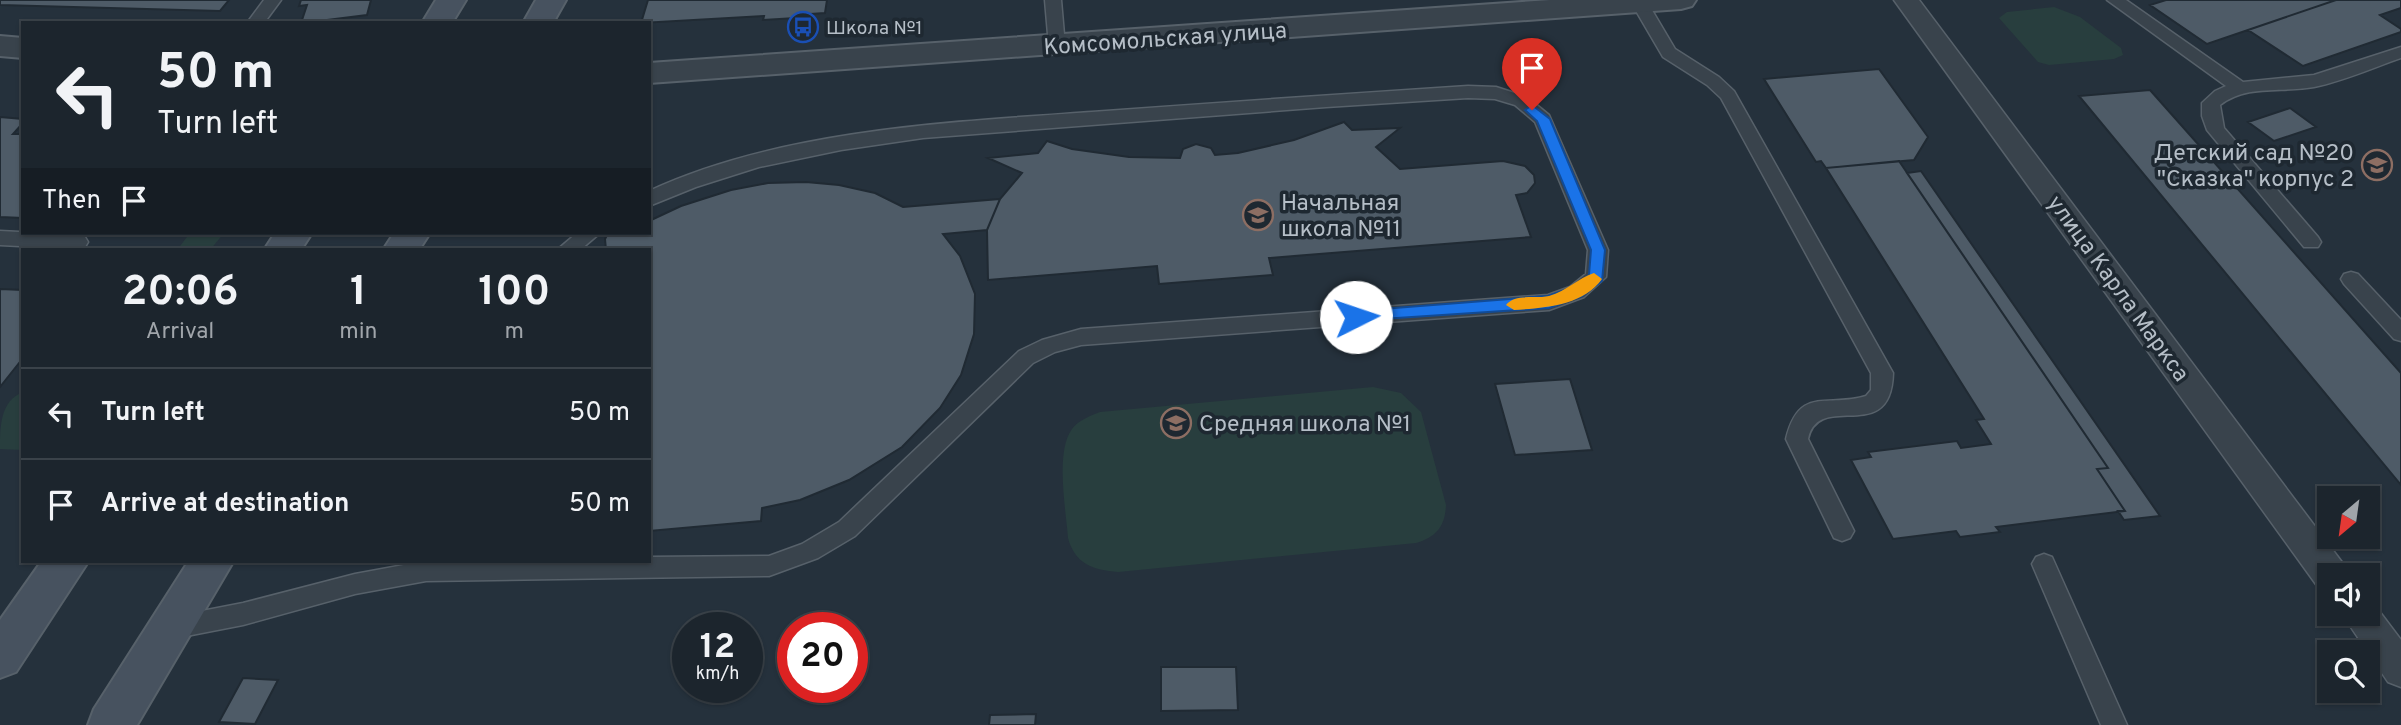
<!DOCTYPE html>
<meta charset="utf-8">
<style>
body{margin:0;font-family:Overpass,sans-serif;background:#293139;color:#f1f3f6;height:100vh;display:flex;flex-direction:column;font-size:26px;white-space:nowrap}
*{box-sizing:border-box;margin:0}
p{font-size:23px;color:#a0a5aa}
.icon{flex:none;width:38px;height:38px;fill:none;stroke:currentColor;stroke-width:2;stroke-linecap:round;stroke-linejoin:round}
.map{position:relative;flex:1;overflow:hidden}
.side{position:absolute;left:21px;top:248px;width:630px;height:315px;display:flex;flex-direction:column;background:#1c252d;border-radius:0px;box-shadow:0 2px 5px #0004,0 0 0 2px #3a4249}
.side>*{flex:none}
.banner{position:absolute;left:21px;top:21px;width:630px;height:214px;border-radius:0px;box-shadow:0 2px 5px #0004,0 0 0 2px #3a4249;background:#1c252d;color:#f1f3f6;overflow:hidden}
.needle{width:46px;rotate:209deg}
.fabs{position:absolute;left:2317px;top:486px;display:grid;gap:14px}
.fabs a{display:grid;place-items:center;width:63px;height:63px;border-radius:0px;background:#1c252d;box-shadow:0 2px 5px #0004,0 0 0 2px #3a4249;font-size:35px}
.speed{position:absolute;left:672px;top:612px;display:flex;gap:14px;font-size:35px;font-weight:700;text-align:center}
.speed>*{display:grid;place-content:center;width:91px;height:91px;border-radius:50%;background:#1c252d;box-shadow:0 2px 5px #0004,0 0 0 2px #3a4249;line-height:1}
.speed small{font-size:18px;font-weight:400}
.speed .limit{border:10px solid #d22;background:#fff;color:#111}
.pin{position:absolute;display:grid;place-items:center;width:60px;height:60px;color:#fff;margin:-72px -30px;border-radius:50% 50% 50% 0;rotate:-45deg;box-shadow:0 0 7px #0007}
.pin .icon{rotate:45deg}
.me{position:absolute;width:77px;margin:-38px;rotate:86deg;stroke-linejoin:round;filter:drop-shadow(0 0 5px #0008)}
.turn{display:flex;align-items:center;gap:24px;height:147px;padding:0 21px;font-size:32px}
.turn .icon{width:91px;height:91px;stroke-width:2.5}
.turn b{display:block;font-size:49px;line-height:60px}
.then{display:flex;align-items:center;height:66px;padding:0 21px;background:#0003;gap:14px;font-size:26px}
.eta{display:flex;justify-content:space-evenly;align-items:center;height:119px;text-align:center}
.eta b{font-size:42px;font-weight:700;line-height:49px}
ul{padding:0;list-style:none}
li{display:flex;align-items:center;gap:21px;height:91px;padding:0 21px;border-top:2px solid #3a4249}
li div{flex:1}
li b{display:block;font-size:26px}
li em{font-style:normal}
.map>svg:first-child{display:block}
.green{fill:#283e3e}
.building{fill:#4e5b67;stroke:#202a33;stroke-width:2}
.lines{fill:none;stroke-linecap:round;stroke-linejoin:round}
.service-casing{stroke:#57616a;stroke-width:3}
.pedestrian-casing{stroke:#57616a;stroke-width:3}
.tertiary-casing{stroke:#57616a;stroke-width:4}
.secondary-casing{stroke:#57616a;stroke-width:4}
.service{fill:#39434c;fill-rule:evenodd}
.pedestrian{fill:#39434c;fill-rule:evenodd}
.tertiary{fill:#39434c;fill-rule:evenodd}
.secondary{fill:#47525f;fill-rule:evenodd}
.route{fill:#1a73e8;stroke:#114b97;stroke-width:2}
.slow{fill:#f59e0b}
.labels{text-anchor:middle;stroke-width:7;stroke-linejoin:round;paint-order:stroke}
.far-poi-label{font-size:19px;fill:#b5bec7;stroke:#1e2831;text-anchor:start}
.street-label{font-size:23px;fill:#b5bec7;stroke:#1e2831}
.poi-label{font-size:23px;fill:#b5bec7;stroke:#1e2831;text-anchor:start}
</style>
<div class="map">
<svg width="2401" height="725" viewBox="0 0 2401 725">
<rect width="100%" height="100%" fill="#25313c"/>
<path class="green" d="M2054 7 2080 17 2121 48 2123 55 2114 59 2049 65 2038 62 1999 18 2007 12Z
M190 233H224L210 250H177Z
M1373 387 1401 393 1421 412 1446 505C1445 527 1436 537 1416 543L1118 572C1093 570 1075 564 1068 538 1066 510 1055 452 1072 429 1079 420 1090 416 1100 412Z
M23 392V450L0 449C0 427 0 401 23 392Z"/>
<path class="building" d="M0 0H229L220 11 0 5Z
M301 0H371L367 15 303 23H301L307 5 299 6Z
M648 0H827L825 13 796 15V18L763 20 764 16 641 23Z
M2166 0H2336L2207 44 2150 5Z
M2336 0H2401V8L2380 15 2401 29V32L2303 66 2248 30Z
M1879 69 1928 137 1914 160 1826 168 1821 161 1816 162 1764 79Z
M2150 90 2401 373V485L2079 96Z
M2290 108 2316 127 2274 141 2248 122Z
M0 117 23 119V123L13 134H23V218L0 217Z
M1344 122 1352 130 1400 128 1376 147 1400 169 1503 161 1525 166 1534 175 1535 183 1527 193 1516 195 1531 237 1269 258 1273 275 1159 284 1157 266 988 280 987 230 1000 199 1022 173 988 158 1038 153 1047 141 1072 149 1129 157 1180 158 1183 149 1196 144 1211 148 1215 155 1238 153 1294 140Z
M1899 161 2108 468 2097 469 2125 511 1996 527 2000 532 1960 537 1956 531 1893 539 1851 460 1871 457 1868 452 1957 441 1961 448 1991 444 1976 420 1984 419 1826 168Z
M1921 171 2160 516 2124 520 2118 511H2125L2097 469 2108 468 1907 173Z
M806 182 839 185 875 193 903 207 1000 199 987 230 943 234 960 256 975 294 974 334 961 375 940 408 902 447 849 480 800 500 762 508 761 521 649 531V250H606L605 239 608 233H649V221L681 206 731 190 768 183Z
M0 289 23 290V358L0 387Z
M1570 379 1592 450 1515 455 1495 384Z
M1161 667H1236L1238 710 1161 711Z
M243 678 278 680 255 724 219 722Z
M1036 714 1035 725H989L990 715Z"/>
<g class="lines">
<g class="service-casing">
<path id="service" d="M264 0H281L264 23H247Z
M1045 0H1061L1065 46 1063 50 1057 51 1049 46Z
M1634 0H1646L1675 49 1719 77 1734 91 1893 373C1891 448 1819 389 1808 439L1854 531 1850 538 1842 541 1834 538 1786 439C1799 385 1827 408 1866 396L1871 390V373L1721 98 1707 85 1663 57 1632 4Z
M2107 0H2126L2243 82 2314 75 2401 47V58C2372 68 2344 81 2314 87 2282 93 2247 84 2220 105L2224 128 2318 237 2321 242 2318 247H2304L2207 130 2202 116V103L2215 91 2226 86Z
M1468 86 1496 87 1527 97 1549 115 1608 250 1606 277 1584 297 1549 310 1081 345 1055 352 1033 363 855 536 818 558 769 576 426 581 355 594 243 625 171 639 162 636 159 628 162 620 171 617 243 603 355 574 420 562H649V557L769 556 802 544 839 522 1019 351 1042 340 1081 329 1548 295 1570 287 1586 274 1588 250 1535 122 1515 105 1495 99 1468 98 1326 107 923 138 841 150 759 167 696 187 649 206V191C780 130 949 122 1092 112 1217 103 1343 94 1468 86Z
M0 231 78 235 85 237 88 242 85 247 78 249 0 245Z
M577 233H600L580 250H557Z
M2351 272 2358 274 2401 320V341L2394 339 2344 284 2341 279 2344 274Z
M2044 554 2052 557 2127 725H2101L2032 564 2036 557Z"/>
</g>
<g class="pedestrian-casing">
<path id="pedestrian" d="M1894 0H1919L2344 565 2349 576H2329V591L2318 587Z
M2368 601 2373 603 2401 640V687L2388 682 2342 614H2368Z"/>
</g>
<g class="tertiary-casing">
<path id="tertiary" d="M1550 0H1696L1692 6 1681 9 649 83V63Z
M0 36 23 38V58L0 56Z"/>
</g>
<g class="secondary-casing">
<path id="secondary" d="M436 0H466L452 23H422Z
M536 0H566L553 23H523Z
M275 233H312L301 250H264Z
M394 233H430L419 250H383Z
M41 562H88L16 672 0 678V620Z
M188 562H233L137 725H88L94 709Z"/>
</g>
<use href="#service" class="service"/>
<use href="#pedestrian" class="pedestrian"/>
<use href="#tertiary" class="tertiary"/>
<use href="#secondary" class="secondary"/>
</g>
<path class="route" d="M1532 105 1550 119 1605 250 1602 281 1582 296 1549 308 1351 321 1348 317 1351 312 1356 311 1548 296 1571 288 1589 275 1591 250 1537 121 1525 110Z"/>
<path class="slow" d="M1594 273 1602 279C1583 306 1543 308 1514 310L1506 305C1515 293 1536 299 1549 296 1567 291 1578 278 1594 273Z"/>
<defs>
<g id="bus-ring" transform="scale(1.575)"><circle r="9.5" fill="#1e2831" stroke="#1a4fb4" stroke-width="1.5"/><path d="M-5-6H5V4H4V6H2V4H-2V6H-4V4H-5ZM-3.5-4V0h7V-4ZM-3.5 1.2v1.5H-2V1.2ZM2 1.2v1.5H3.5V1.2Z" fill="#1a4fb4"/></g>
<g id="school-ring" transform="scale(1.575)"><circle r="9.5" fill="#1e2831" stroke="#8d6e63" stroke-width="1.5"/><path d="M0-5L7-2L0 1L-7-2ZM-4 1L0 2.5L4 1V4Q0 6-4 4Z" fill="#8d6e63"/></g>
</defs>
<g fill-rule="evenodd">
<use href="#bus-ring" x="803" y="27"/>
<use href="#school-ring" x="2377" y="165"/>
<use href="#school-ring" x="1258" y="215"/>
<use href="#school-ring" x="1176" y="423"/>
</g>
<g class="labels">
<g class="far-poi-label">
<text x="826" y="34">Школа №1</text>
</g>
<g class="street-label">
<text transform="translate(1165 38) rotate(-4)" y="8">Комсомольская улица</text>
<text transform="translate(2119 288) rotate(54)" y="8">улица Карла Маркса</text>
</g>
<g class="poi-label">
<text x="2354" y="160" text-anchor="end">Детский сад №20<tspan x="2354" dy="26">"Сказка" корпус 2</tspan></text>
<text x="1281" y="210">Начальная<tspan x="1281" dy="26">школа №11</tspan></text>
<text x="1199" y="431">Средняя школа №1</text>
</g>
</g>
</svg>
<div class="fabs">
<a><svg class="needle" viewBox="-14 -14 28 28"><path d="M0-13l5 13h-10z" fill="#e53935"/><path d="M0 13l5-13h-10z" fill="#a0a5aa"/></svg></a>
<a><svg class="icon" aria-label="sound" viewBox="0 0 24 24"><path d="M4 9h4l5-4v14l-5-4H4zM17 9q2 3 0 6"/></svg></a>
<a><svg class="icon" aria-label="search" viewBox="0 0 24 24"><circle cx="10" cy="10" r="6"/><path d="M15 15l6 6"/></svg></a>
</div>
<div class="speed"><div>12<small>km/h</small></div><div class="limit">20</div></div>
<div class="pin" style="left:1532px;top:110px;background:#d93025"><svg class="icon" aria-label="arrive" viewBox="0 0 24 24"><path d="M6 21V4h12l-3 4 3 4H6"/></svg></div>
<svg class="me" style="left:1356px;top:317px" viewBox="-20 -20 40 40"><circle r="19" fill="#fff"/><path d="M0-13L10 11 0 6-10 11z" fill="#1a73e8"/></svg>
<div class="banner">
<div class="turn"><svg class="icon" aria-label="left" viewBox="0 0 24 24"><path d="M17 20v-9H6M10 6l-5 5 5 5"/></svg><div><b>50 m</b>Turn left</div></div>
<div class="then">Then<svg class="icon" aria-label="arrive" viewBox="0 0 24 24"><path d="M6 21V4h12l-3 4 3 4H6"/></svg></div>
</div>
<section class="side">
<div class="eta">
<div><b>20:06</b><p>Arrival</p></div>
<div><b>1</b><p>min</p></div>
<div><b>100</b><p>m</p></div>
</div>
<ul>
<li><svg class="icon" aria-label="left" viewBox="0 0 24 24"><path d="M17 20v-9H6M10 6l-5 5 5 5"/></svg><div><b>Turn left</b></div><em>50 m</em></li>
<li><svg class="icon" aria-label="arrive" viewBox="0 0 24 24"><path d="M6 21V4h12l-3 4 3 4H6"/></svg><div><b>Arrive at destination</b></div><em>50 m</em></li>
</ul>
</section>
</div>
